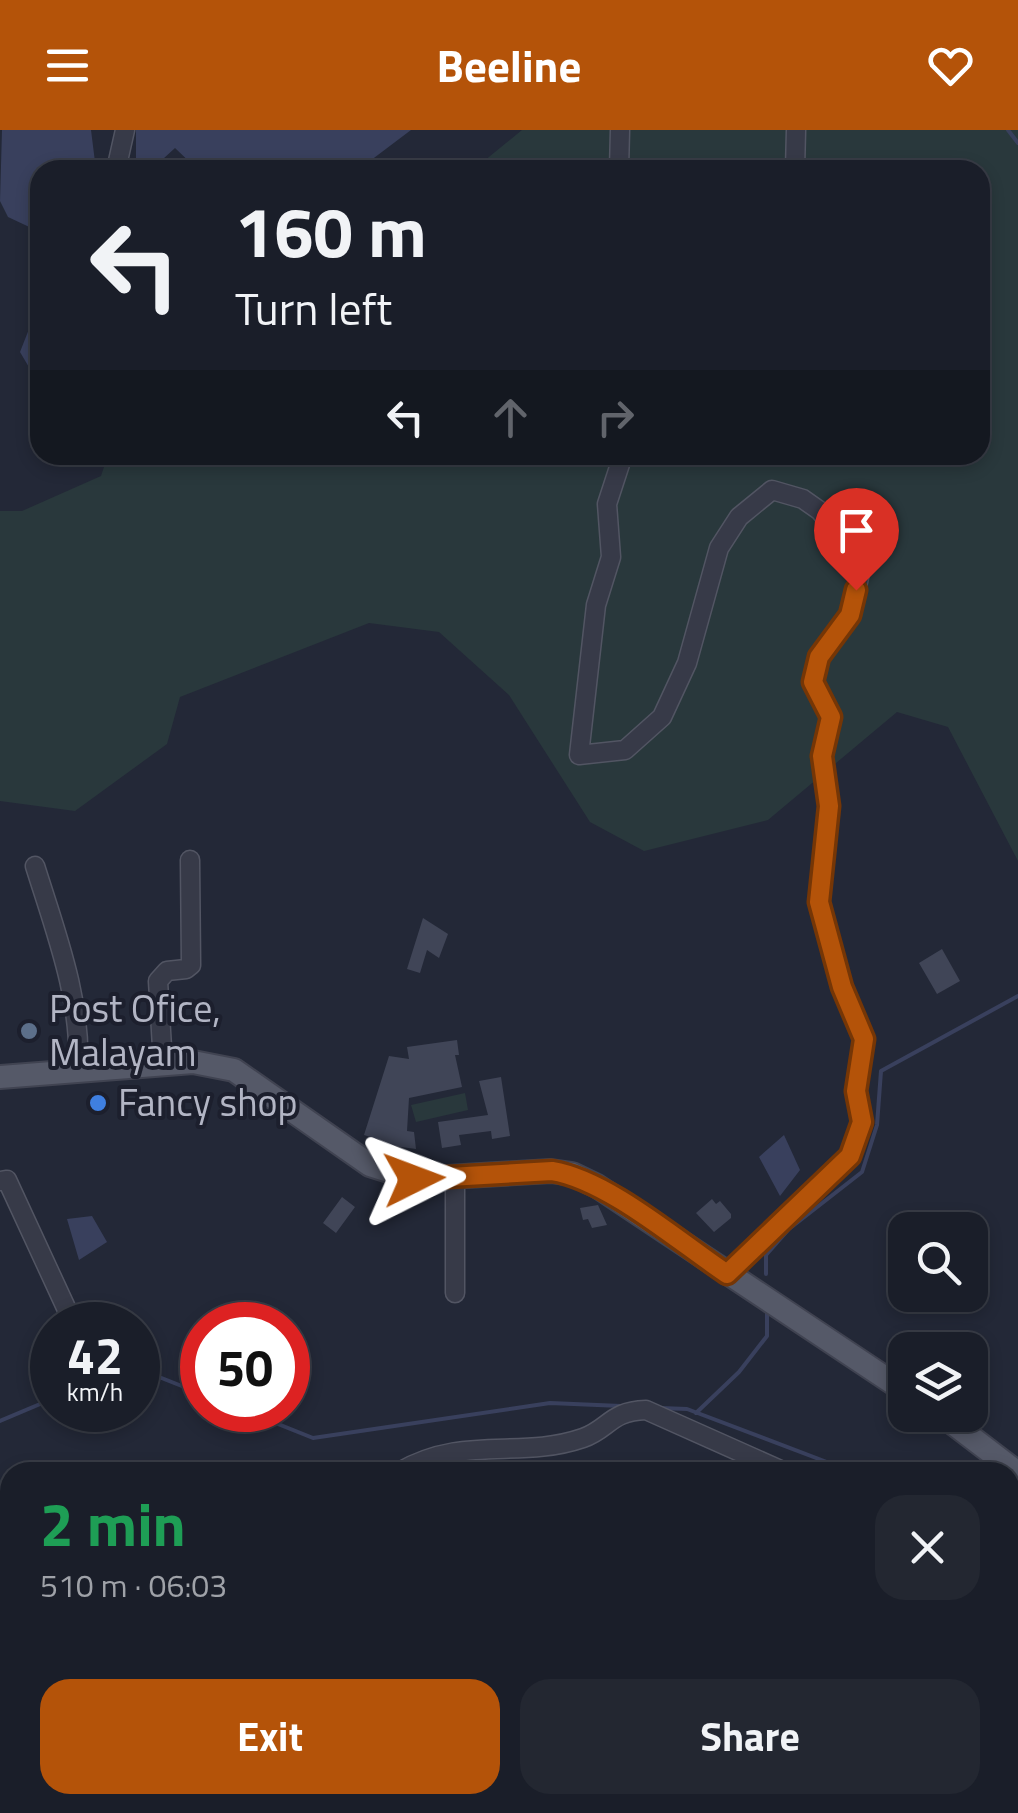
<!DOCTYPE html>
<meta charset="utf-8">
<style>
body{margin:0;font-family:"Titillium Web",sans-serif;background:#232731;color:#f1f3f6;height:100vh;display:flex;flex-direction:column;font-size:38px;white-space:nowrap}
*{box-sizing:border-box;margin:0}
p{font-size:32px;color:#9fa2a8}
.icon{flex:none;width:55px;height:55px;fill:none;stroke:currentColor;stroke-width:2;stroke-linecap:round;stroke-linejoin:round}
.map{position:relative;flex:1;overflow:hidden}
.side{position:absolute;left:0px;top:1332px;width:1020px;height:352px;display:flex;flex-direction:column;background:#1a1e29;border-radius:30px 30px 0 0;box-shadow:0 5px 15px #0003,0 0 0 2px #383c46}
.side>*{flex:none}
.banner{position:absolute;left:30px;top:30px;width:960px;height:305px;border-radius:30px;box-shadow:0 5px 15px #0003,0 0 0 2px #383c46;background:#1a1e29;color:#f1f3f6;overflow:hidden}
.fabs{position:absolute;left:888px;top:1082px;display:grid;gap:20px}
.fabs a{display:grid;place-items:center;width:100px;height:100px;border-radius:20px;background:#1a1e29;box-shadow:0 5px 15px #0003,0 0 0 2px #383c46;font-size:50px}
.speed{position:absolute;left:30px;top:1172px;display:flex;gap:20px;font-size:50px;font-weight:700;text-align:center}
.speed>*{display:grid;place-content:center;width:130px;height:130px;border-radius:50%;background:#1a1e29;box-shadow:0 5px 15px #0003,0 0 0 2px #383c46;line-height:1}
.speed small{font-size:25px;font-weight:400}
.speed .limit{border:15px solid #d22;background:#fff;color:#111}
.pin{position:absolute;display:grid;place-items:center;width:85px;height:85px;color:#fff;margin:-102px -42px;border-radius:50% 50% 50% 0;rotate:-45deg;box-shadow:0 0 10px #0007}
.pin .icon{rotate:45deg}
.me{position:absolute;width:110px;margin:-55px;rotate:87deg;stroke-linejoin:round;filter:drop-shadow(0 0 8px #0008)}
.turn{display:flex;align-items:center;gap:35px;height:210px;padding:0 40px;font-size:45px}
.turn .icon{width:130px;height:130px;stroke-width:2.5}
.turn b{display:block;font-size:70px;line-height:85px}
.lanes{display:flex;align-items:center;height:95px;padding:0 40px;background:#0003;justify-content:center;gap:50px;direction:ltr}
.lanes .off{opacity:.35}
.round{display:grid;place-items:center;flex:none;width:105px;height:105px;border-radius:30px;background:#232731}
.overview{display:flex;align-items:center;justify-content:space-between;height:170px;padding:0 40px}
h1{font-size:60px;font-weight:700;line-height:75px;color:#1e9e55}
.cta{display:flex;gap:20px;margin-top:auto;padding:20px 40px}
.cta a{flex:1;height:115px;border-radius:30px;background:#b45309;color:#fff;font-size:40px;font-weight:700;line-height:115px;text-align:center}
.cta a+a{background:#232731;color:#f1f3f6}
header{display:flex;justify-content:space-between;align-items:center;height:130px;padding:0 40px;background:#b45309;color:#fff;font-size:45px;font-weight:700}
.map>svg:first-child{display:block}
.green{fill:#29383c}
.water{fill:#39405d}
.lines{fill:none;stroke-linecap:round;stroke-linejoin:round}
.stream{stroke:#39405d;stroke-width:4}
.building{fill:#404557}
.minor-casing{stroke:#525563;stroke-width:21}
.major-casing{stroke:#404351;stroke-width:26}
.minor{stroke:#373a48;stroke-width:18}
.major{stroke:#555968;stroke-width:22}
.route-casing{stroke:#753606;stroke-width:25}
.route{stroke:#b45309;stroke-width:18}
.service-dot{fill:#5c6f8a;stroke:#1c1f2d;stroke-width:4}
.shop-dot{fill:#3f7fe0;stroke:#1c1f2d;stroke-width:4}
.labels{text-anchor:middle;stroke-width:8;stroke-linejoin:round;paint-order:stroke}
.poi-label{font-size:38px;fill:#b2b5c4;stroke:#1c1f2d;text-anchor:start}
</style>
<header><svg class="icon" aria-label="menu" viewBox="0 0 24 24"><path d="M4 6h16M4 12h16M4 18h16"/></svg>Beeline<svg class="icon" aria-label="heart" viewBox="0 0 24 24"><path d="M12 20l-8-8c-3-5 5-10 8-4 3-6 11-1 8 4z"/></svg></header>
<div class="map">
<svg width="1018" height="1683" viewBox="0 0 1018 1683">
<rect width="100%" height="100%" fill="#232837"/>
<path class="green" d="M522 0H1018V731L948 597 897 582 768 690 644 721 590 692 509 565 439 502 369 493 180 567 167 614 75 681 0 671V381H22L101 346 108 325H980V40H473Z
M465 963 468 980 416 992 411 975Z"/>
<path class="water" d="M2 0H91L96 40H40V102L8 87 0 71Z
M136 0H411L358 40H198L175 18 151 40H136Z
M40 184V256L20 222 31 194Z
M784 1005 800 1040 780 1066 759 1027Z
M92 1086 107 1112 79 1130 67 1089Z"/>
<g class="lines">
<path class="stream" d="M1008 0 1018 13
M766 1144V1125L789 1099 862 1042 877 995 881 941 1018 866
M138 1251 159 1247 202 1264
M660 1278 687 1279 853 1342
M243 1280 313 1308 550 1273 621 1276
M696 1283 739 1242 767 1206V1181
M0 1291 52 1269
M1010 1410 1018 1413"/>
</g>
<path class="building" d="M423 788 448 804 439 828 427 820 420 843 407 839Z
M942 819 960 851 937 864 919 833Z
M457 910 459 925H455L462 957 409 968 407 1001 414 1002 416 1019 379 1014 380 1010 364 1005 389 926 409 929 407 917Z
M501 947 510 1006 492 1009 491 1001 459 1005 461 1015 442 1018 438 992 488 985 479 951Z
M342 1067 355 1077 336 1103 323 1093Z
M712 1069 716 1074 720 1071 731 1084V1088L714 1102 696 1083Z
M598 1075 607 1095 592 1098 588 1089 583 1090 580 1078Z"/>
<g class="lines">
<g class="minor-casing">
<path id="minor" d="M116 40 125 0
M619 40 620 0
M795 40 796 0
M623 325 607 374 611 427 596 475 579 625 625 620 662 587 687 533 719 418 739 387 772 360 803 369 820 381 862 435 850 485 819 527 813 552 831 587 822 626 829 676 819 772 842 857 864 909 856 961 861 992 850 1026 727 1145
M35 736C56 803 82 870 78 941
M163 934 158 851 167 841 186 839 191 835 190 730
M455 1047V1163
M0 1051 7 1050 74 1195
M399 1342C465 1304 519 1330 583 1308 609 1299 610 1281 646 1280L785 1342
M1010 1436 1018 1438
M0 1504 10 1499
M1010 1538 1018 1531
M909 1683 914 1675"/>
</g>
<g class="major-casing">
<path id="major" d="M0 947 193 932 234 940 370 1035 414 1049 551 1041 572 1044 597 1056 905 1261
M942 1285 1018 1343"/>
</g>
<use href="#minor" class="minor"/>
<use href="#major" class="major"/>
</g>
<g class="lines">
<g class="route-casing">
<path id="route" d="M414 1049 552 1041C608 1050 679 1112 727 1144L850 1026 862 992 856 961 864 909 842 857 819 772 829 676 822 626 831 587 813 552 819 527 850 485 856 460"/>
</g>
<use href="#route" class="route"/>
</g>
<circle class="service-dot" cx="29" cy="901" r="10"/>
<circle class="shop-dot" cx="98" cy="973" r="10"/>
<g class="labels">
<g class="poi-label">
<text x="49" y="892">Post Ofice,<tspan x="49" dy="44">Malayam</tspan></text>
<text x="118" y="986">Fancy shop</text>
</g>
</g>
</svg>
<div class="fabs">
<a><svg class="icon" aria-label="search" viewBox="0 0 24 24"><circle cx="10" cy="10" r="6"/><path d="M15 15l6 6"/></svg></a>
<a><svg class="icon" aria-label="layers" viewBox="0 0 24 24"><path d="M12 4l9 5-9 5-9-5zM3 14l9 5 9-5"/></svg></a>
</div>
<div class="speed"><div>42<small>km/h</small></div><div class="limit">50</div></div>
<div class="pin" style="left:856px;top:460px;background:#d93025"><svg class="icon" aria-label="arrive" viewBox="0 0 24 24"><path d="M6 21V4h12l-3 4 3 4H6"/></svg></div>
<svg class="me" style="left:414px;top:1049px" viewBox="-20 -20 40 40"><path d="M0-17L14 15 0 8-14 15z" fill="#b45309" stroke="#fff" stroke-width="4"/></svg>
<div class="banner">
<div class="turn"><svg class="icon" aria-label="left" viewBox="0 0 24 24"><path d="M17 20v-9H6M10 6l-5 5 5 5"/></svg><div><b>160 m</b>Turn left</div></div>
<div class="lanes"><svg class="icon" aria-label="left" viewBox="0 0 24 24"><path d="M17 20v-9H6M10 6l-5 5 5 5"/></svg><svg class="icon off" aria-label="ahead" viewBox="0 0 24 24"><path d="M12 20V5M6 11l6-6 6 6"/></svg><svg class="icon off" aria-label="right" viewBox="0 0 24 24"><path d="M7 20v-9h11M14 6l5 5-5 5"/></svg></div>
</div>
<section class="side">
<div class="overview"><div><h1>2 min</h1><p>510 m · 06:03</p></div><a class="round"><svg class="icon" aria-label="close" viewBox="0 0 24 24"><path d="M6 6l12 12M18 6L6 18"/></svg></a></div>
<div class="cta"><a>Exit</a><a>Share</a></div>
</section>
</div>
